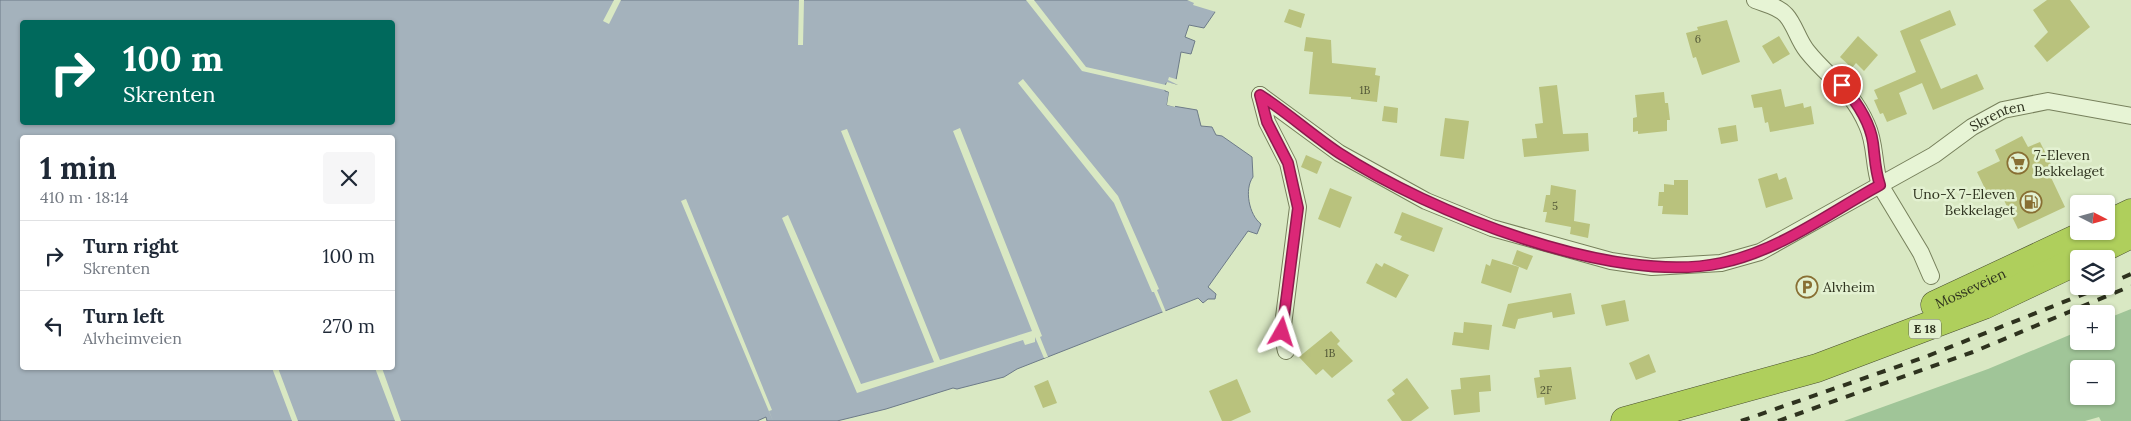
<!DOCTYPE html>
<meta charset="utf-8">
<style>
body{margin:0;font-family:Lora,serif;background:#f6f6f7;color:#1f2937;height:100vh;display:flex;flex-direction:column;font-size:19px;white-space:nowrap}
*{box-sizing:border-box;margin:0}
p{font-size:16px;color:#747a83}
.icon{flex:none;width:28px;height:28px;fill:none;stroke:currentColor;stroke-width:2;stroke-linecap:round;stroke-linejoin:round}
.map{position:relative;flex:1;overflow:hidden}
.side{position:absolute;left:20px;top:135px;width:375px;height:235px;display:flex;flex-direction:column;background:#fff;border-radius:5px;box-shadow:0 1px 4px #0004}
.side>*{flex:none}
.hud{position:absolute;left:20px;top:20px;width:375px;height:105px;border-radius:5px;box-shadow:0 1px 4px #0004;background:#00695c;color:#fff;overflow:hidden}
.needle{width:32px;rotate:96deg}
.buttons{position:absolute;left:2070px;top:195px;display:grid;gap:10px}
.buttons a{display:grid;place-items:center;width:45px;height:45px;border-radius:5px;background:#fff;box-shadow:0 1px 4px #0004;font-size:25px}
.pin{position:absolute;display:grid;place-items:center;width:42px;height:42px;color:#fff;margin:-21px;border:2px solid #fff;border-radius:50%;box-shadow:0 1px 5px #0007}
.me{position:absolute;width:55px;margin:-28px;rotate:6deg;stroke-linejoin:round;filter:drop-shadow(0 0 4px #0008)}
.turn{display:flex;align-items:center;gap:18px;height:105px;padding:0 20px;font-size:22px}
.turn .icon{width:65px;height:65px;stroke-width:2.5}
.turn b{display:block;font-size:35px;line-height:42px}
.round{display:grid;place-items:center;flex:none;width:52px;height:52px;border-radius:5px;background:#f6f6f7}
.head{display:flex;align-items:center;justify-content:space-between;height:85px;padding:0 20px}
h1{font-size:30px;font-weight:700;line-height:38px}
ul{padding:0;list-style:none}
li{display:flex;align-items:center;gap:15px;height:70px;padding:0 20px;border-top:1px solid #e0e1e3}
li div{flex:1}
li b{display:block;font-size:19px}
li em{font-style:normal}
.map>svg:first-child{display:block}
.green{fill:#a0c598;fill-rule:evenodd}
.water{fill:#a4b2bc;stroke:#6d7b88;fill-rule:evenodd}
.pier{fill:#d9e8c3}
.building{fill:#b9c27d}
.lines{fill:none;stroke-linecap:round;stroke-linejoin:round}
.street-casing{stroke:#77805c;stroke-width:18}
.highway-casing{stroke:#494e30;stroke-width:29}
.street{stroke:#e7f4d5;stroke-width:16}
.highway{stroke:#afcf5c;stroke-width:28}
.rail{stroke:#2e321e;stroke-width:4;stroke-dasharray:9 9;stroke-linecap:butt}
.route-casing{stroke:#8e194d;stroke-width:12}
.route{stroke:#db2777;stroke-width:9}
.labels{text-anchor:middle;stroke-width:5;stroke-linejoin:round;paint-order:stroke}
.number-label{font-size:11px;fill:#515636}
.shield{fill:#e3f1d1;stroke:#646b54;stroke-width:1}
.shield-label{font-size:12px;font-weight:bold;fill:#2e321e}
.street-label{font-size:14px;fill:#2e321e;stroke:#e3f1d1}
.poi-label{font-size:14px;fill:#2e321e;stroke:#e3f1d1;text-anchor:start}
</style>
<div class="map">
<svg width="2131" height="421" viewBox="0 0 2131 421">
<rect width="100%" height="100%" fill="#d9e8c3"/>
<path class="green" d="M2131 309V421H2101L2099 417 2085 421H1844L1988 369 2079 331V341H2106V319ZM2079 369H2106V396H2079Z"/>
<path class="water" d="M0 0H1216L1215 12 1204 28 1189 25 1185 37 1195 41 1191 54 1181 52 1176 80 1178 85 1166 83 1165 91 1169 92 1167 105 1197 110 1201 126 1212 127 1216 135 1222 136 1252 157 1253 177C1244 189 1249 215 1261 224L1257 234 1248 231 1208 287 1216 294 1215 299H1208L1203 303 1198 298 1017 369 1004 377 957 389 953 388 886 409 837 421H767L766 417 757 421H0ZM22 22H392V122H22ZM22 138H392V368H22Z"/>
<path class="pier" d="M614 0H621L609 24 603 21Z
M799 0H804L803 45H798Z
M1026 0H1034L1086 67 1166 85 1167 82 1178 85 1168 80 1169 77 1179 80V87L1169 86 1168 89 1171 92 1170 103 1175 104V107L1167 105 1169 92 1165 90 1082 71Z
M1187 0H1218V7L1216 12 1193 5 1194 3Z
M1023 79 1118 196 1159 289 1157 290 1166 312 1163 313 1154 292H1152L1114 203 1018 83Z
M960 128 1042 336 1040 337 1048 357 1044 358 1035 337V342L1025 345 1023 340 857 393 782 218 788 215 861 384 934 362 841 131 847 129 940 360 1032 331 953 131Z
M686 199 772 410 769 411 773 421 681 201Z
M272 368H278L298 421H292Z
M375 368H382L401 421H395Z"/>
<path class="building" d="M2047 0H2070L2090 27 2047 62 2034 46 2048 32 2033 10Z
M1289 9 1305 14 1301 28 1284 22Z
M1950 10 1956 25 1920 40 1941 89 1977 74 1984 89 1933 110 1922 83 1899 93 1907 114 1887 122 1883 113 1880 114 1874 100 1878 99 1874 90 1916 72 1900 31Z
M1727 20 1740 62 1702 75 1696 57 1693 58 1686 33 1698 30 1697 27Z
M1779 36 1790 54 1773 64 1762 46Z
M1858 36 1878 55 1864 71 1856 63 1852 68 1840 57Z
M1306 37 1331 40 1332 63 1376 68 1375 75 1380 76 1377 102 1351 99V97L1309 94 1313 52 1304 51Z
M1557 85 1563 134 1588 133 1589 151 1524 157 1522 139 1537 138 1535 124 1543 123 1539 87Z
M1781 89 1785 107 1803 103 1804 108 1811 106 1814 124 1770 132 1768 122 1765 123 1762 107 1754 108 1751 95Z
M1664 92 1665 103H1668L1670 120H1667V131L1638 134V131L1633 132V118L1637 117 1635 95Z
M1384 106 1398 108 1397 123 1382 121Z
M1445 118 1469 121 1464 159 1440 156Z
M1736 125 1738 141 1721 144 1718 128Z
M2022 136 2028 147 2040 142 2052 166 2047 169 2065 207 2018 229 2000 192 1989 197 1977 172 2000 161 1995 150Z
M1306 155 1322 162 1317 174 1301 167Z
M1777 173 1779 180 1786 177 1793 199 1766 208 1758 179Z
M1674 180H1688V215L1662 214 1663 206H1658L1659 192H1664V184L1674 185Z
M1551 185 1576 190 1574 221 1590 224 1588 238 1570 234 1571 227 1545 222 1547 212H1543L1546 195H1550Z
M1330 188 1352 197 1340 228 1318 219Z
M1402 212 1443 228 1434 252 1400 240 1402 236 1394 233Z
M1517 250 1533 256 1527 270 1512 264Z
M1492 259 1519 267 1511 293 1481 283 1486 264 1490 266Z
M1376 263 1382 267 1384 263 1409 275 1396 298 1366 283Z
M1571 293 1575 314 1553 318 1552 312 1518 319 1515 329 1502 326 1508 304Z
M1625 300 1629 321 1606 326 1601 305Z
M1464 322 1492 325 1489 350 1452 345 1454 332 1463 333Z
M1331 331 1340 341 1337 344 1353 361 1332 378 1323 369 1316 375 1299 357Z
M1649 354 1656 372 1636 380 1629 363Z
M1571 367 1576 399 1545 405 1544 397 1537 398 1534 378 1540 377 1539 370Z
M1490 375 1491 391 1479 392 1480 412 1454 415 1451 390 1461 389 1460 378Z
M1407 378 1429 408 1411 421H1402L1387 400 1395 394 1392 390Z
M1237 379 1251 412 1231 421H1222L1209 391Z
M1048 380 1057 403 1043 408 1034 386Z"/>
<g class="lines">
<g class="street-casing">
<g id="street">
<path id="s1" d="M1755 0C1765 4 1778 6 1786 15 1795 25 1798 40 1807 51 1830 80 1851 88 1867 125 1876 144 1873 165 1880 185L1934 155 1972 127 2003 110 2048 101 2131 116"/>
<path d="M1260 95 1339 153 1426 201 1492 228 1611 261 1652 267 1721 263 1760 252 1880 185 1921 253 1931 276"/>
<path d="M1260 95 1267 122 1288 163 1298 207 1282 333 1286 351"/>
</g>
</g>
<g class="highway-casing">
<g id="highway">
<path d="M2106 225 2131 213"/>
<path d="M2081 259 2131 234"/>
<path id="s2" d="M1935 305 2093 231"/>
<path d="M1625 421 1817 368 1984 305 2079 260"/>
</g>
</g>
<use href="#street" class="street"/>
<use href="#highway" class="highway"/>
<path class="rail" d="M2106 285 2131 274
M1741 421 1925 357 2104 286
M1778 421 1973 352 2131 286"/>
</g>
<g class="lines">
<g class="route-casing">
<path id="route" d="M1282 332 1298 208 1288 163 1267 122 1260 95C1288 113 1312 135 1339 153 1429 212 1614 286 1721 263 1779 251 1829 213 1880 185 1875 170 1875 158 1873 143 1870 121 1855 100 1842 85"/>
</g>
<use href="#route" class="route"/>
</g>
<defs>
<g id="supermarket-ring" transform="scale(1.125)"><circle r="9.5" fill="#e3f1d1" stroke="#886f33" stroke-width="1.5"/><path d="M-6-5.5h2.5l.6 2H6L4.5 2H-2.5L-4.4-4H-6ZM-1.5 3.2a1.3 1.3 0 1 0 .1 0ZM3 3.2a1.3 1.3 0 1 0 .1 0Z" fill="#886f33"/></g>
<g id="fuel-ring" transform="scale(1.125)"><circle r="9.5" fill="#e3f1d1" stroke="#886f33" stroke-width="1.5"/><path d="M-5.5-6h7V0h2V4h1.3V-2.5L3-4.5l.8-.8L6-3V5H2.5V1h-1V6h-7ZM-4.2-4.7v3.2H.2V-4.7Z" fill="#886f33"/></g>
<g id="parking-ring" transform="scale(1.125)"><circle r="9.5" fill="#e3f1d1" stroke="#886f33" stroke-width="1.5"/><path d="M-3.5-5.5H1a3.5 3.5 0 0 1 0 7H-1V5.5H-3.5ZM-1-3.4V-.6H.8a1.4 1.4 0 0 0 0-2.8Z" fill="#886f33"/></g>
</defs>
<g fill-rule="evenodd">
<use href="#supermarket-ring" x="2018" y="163"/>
<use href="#fuel-ring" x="2031" y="202"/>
<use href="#parking-ring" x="1807" y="287"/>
</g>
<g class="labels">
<g class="number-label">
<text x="1698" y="43">6</text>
<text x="1365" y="94">1B</text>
<text x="1555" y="210">5</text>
<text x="1330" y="357">1B</text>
<text x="1546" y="394">2F</text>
</g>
<rect class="shield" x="1909" y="319.5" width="32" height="19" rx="4"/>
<g class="shield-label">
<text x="1925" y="333">E 18</text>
</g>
<g class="street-label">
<text dy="5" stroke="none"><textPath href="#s1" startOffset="371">Skrenten</textPath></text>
<text dy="5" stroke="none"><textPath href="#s2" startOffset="39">Mosseveien</textPath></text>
</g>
<g class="poi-label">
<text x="2034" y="160">7-Eleven<tspan x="2034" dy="16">Bekkelaget</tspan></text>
<text x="2015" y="199" text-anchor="end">Uno-X 7-Eleven<tspan x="2015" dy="16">Bekkelaget</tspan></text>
<text x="1823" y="292">Alvheim</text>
</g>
</g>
</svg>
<div class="buttons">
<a><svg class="needle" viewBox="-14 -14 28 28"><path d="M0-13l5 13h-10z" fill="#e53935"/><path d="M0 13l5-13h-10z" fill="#747a83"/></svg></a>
<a><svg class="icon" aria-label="layers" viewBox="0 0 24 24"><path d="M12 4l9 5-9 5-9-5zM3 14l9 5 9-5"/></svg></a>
<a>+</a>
<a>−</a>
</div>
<div class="pin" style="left:1842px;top:85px;background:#d93025"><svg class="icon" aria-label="arrive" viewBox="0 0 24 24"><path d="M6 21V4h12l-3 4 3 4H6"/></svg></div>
<svg class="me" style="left:1282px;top:332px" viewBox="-20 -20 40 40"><path d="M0-17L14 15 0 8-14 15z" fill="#db2777" stroke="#fff" stroke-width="4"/></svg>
<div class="hud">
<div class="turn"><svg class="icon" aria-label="right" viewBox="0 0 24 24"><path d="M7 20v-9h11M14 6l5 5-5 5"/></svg><div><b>100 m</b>Skrenten</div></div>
</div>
<section class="side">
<div class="head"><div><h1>1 min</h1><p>410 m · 18:14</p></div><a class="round"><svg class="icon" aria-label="close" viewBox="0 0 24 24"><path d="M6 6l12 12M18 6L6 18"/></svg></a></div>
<ul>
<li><svg class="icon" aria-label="right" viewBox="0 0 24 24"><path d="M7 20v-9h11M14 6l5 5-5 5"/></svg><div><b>Turn right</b><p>Skrenten</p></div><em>100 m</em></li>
<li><svg class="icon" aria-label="left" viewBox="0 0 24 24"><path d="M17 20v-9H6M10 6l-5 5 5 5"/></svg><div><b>Turn left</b><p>Alvheimveien</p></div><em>270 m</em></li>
</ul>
</section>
</div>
